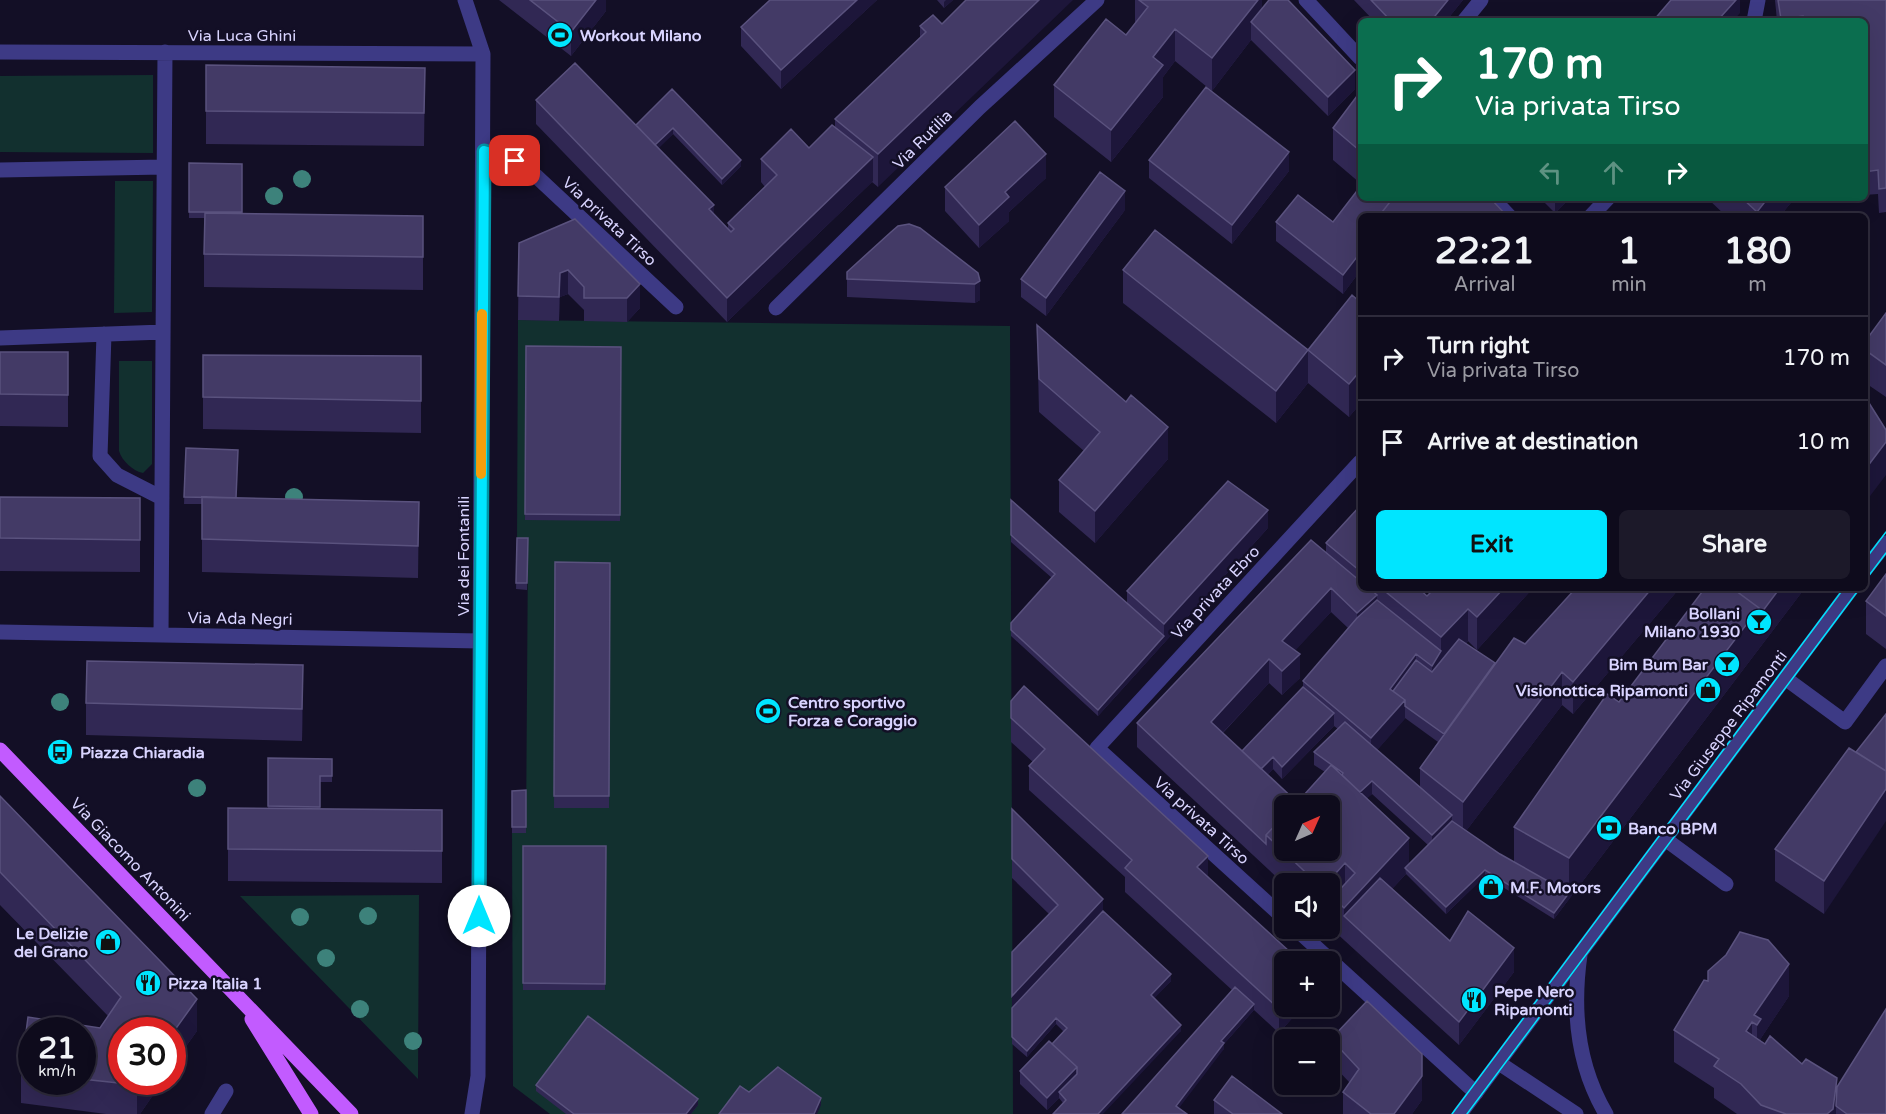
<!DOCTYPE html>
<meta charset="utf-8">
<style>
body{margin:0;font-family:"Varela Round",sans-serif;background:#1c1929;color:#f1f3f6;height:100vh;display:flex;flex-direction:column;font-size:22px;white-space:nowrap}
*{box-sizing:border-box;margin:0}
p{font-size:20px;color:#9b9ba3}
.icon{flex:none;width:33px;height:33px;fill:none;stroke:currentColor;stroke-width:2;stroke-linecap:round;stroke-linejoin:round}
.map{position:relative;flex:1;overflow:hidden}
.side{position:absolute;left:1358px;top:213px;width:510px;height:378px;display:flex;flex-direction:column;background:#0e0b1c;border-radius:9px;box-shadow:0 6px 24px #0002,0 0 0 2px #2e2b3b}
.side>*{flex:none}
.guide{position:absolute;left:1358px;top:18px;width:510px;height:183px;border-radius:9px;box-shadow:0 6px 24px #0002,0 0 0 2px #2e2b3b;background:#0b6e4f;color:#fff;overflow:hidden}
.needle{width:39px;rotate:45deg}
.fabs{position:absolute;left:1274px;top:795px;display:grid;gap:12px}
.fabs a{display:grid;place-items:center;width:66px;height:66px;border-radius:9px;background:#0e0b1c;box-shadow:0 6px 24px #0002,0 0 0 2px #2e2b3b;font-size:30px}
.speed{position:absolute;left:18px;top:1017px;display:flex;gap:12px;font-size:30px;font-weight:700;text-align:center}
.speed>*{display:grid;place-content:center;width:78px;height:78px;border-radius:50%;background:#0e0b1c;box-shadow:0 6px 24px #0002,0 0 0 2px #2e2b3b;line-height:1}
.speed small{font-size:15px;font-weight:400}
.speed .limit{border:9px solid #d22;background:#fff;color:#111}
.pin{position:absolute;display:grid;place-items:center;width:51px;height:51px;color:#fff;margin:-26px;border-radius:12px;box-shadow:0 3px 9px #0006}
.me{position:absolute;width:66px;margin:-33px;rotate:0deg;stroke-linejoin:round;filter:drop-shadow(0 0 4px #0008)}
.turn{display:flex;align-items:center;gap:21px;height:126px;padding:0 18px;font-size:27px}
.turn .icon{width:78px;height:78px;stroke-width:2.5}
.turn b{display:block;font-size:42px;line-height:51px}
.lanes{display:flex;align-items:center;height:57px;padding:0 18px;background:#0003;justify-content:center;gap:30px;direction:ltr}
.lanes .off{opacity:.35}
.eta{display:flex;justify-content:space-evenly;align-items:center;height:102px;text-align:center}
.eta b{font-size:36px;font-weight:700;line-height:42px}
.button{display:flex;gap:12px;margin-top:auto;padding:12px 18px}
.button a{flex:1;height:69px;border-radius:9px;background:#00e5ff;color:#111;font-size:24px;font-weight:700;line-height:69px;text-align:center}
.button a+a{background:#1c1929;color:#f1f3f6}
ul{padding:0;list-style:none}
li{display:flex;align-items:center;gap:18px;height:84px;padding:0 18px;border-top:2px solid #2e2b3b}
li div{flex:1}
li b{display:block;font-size:22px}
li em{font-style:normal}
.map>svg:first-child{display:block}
.green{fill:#12302f}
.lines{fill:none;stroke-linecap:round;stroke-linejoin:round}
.minor{stroke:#3d3a85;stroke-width:15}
.major{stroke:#c25bff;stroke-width:15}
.tram{stroke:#00e5ff;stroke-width:1.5}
.tree{fill:#3d827b}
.wall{fill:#312854;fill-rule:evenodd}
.shaded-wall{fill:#1d163a}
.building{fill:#433a66;stroke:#5a527e;stroke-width:1.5}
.route-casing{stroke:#0095a6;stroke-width:15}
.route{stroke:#00e5ff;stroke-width:10}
.slow{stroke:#f59e0b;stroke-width:10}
.labels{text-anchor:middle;stroke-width:5;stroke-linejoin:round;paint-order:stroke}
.street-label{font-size:16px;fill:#d9d4ff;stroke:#130f26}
.poi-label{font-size:16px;font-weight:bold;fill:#d9d4ff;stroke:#130f26;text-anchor:start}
</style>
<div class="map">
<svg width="1886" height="1114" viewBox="0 0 1886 1114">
<rect width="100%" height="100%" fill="#130f26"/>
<path class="green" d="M153 75V153L0 152V76Z
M115 181H153L152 312 114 313Z
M518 320 1010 326 1013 1114H550L513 1086 512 833H526L528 545 517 544Z
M119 361H152V464L143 473C133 471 122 461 119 451Z
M419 895 418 1079 240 896Z"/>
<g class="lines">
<path class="minor" d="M465 0 483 54 478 1076 472 1114
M1306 0 1360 58
M1464 21 1481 0
M1754 21 1758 0
M0 52 483 54
M484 151 515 161 536 176 676 307
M0 170 164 167
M1492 198 1509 216
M1591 216 1608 198
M776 308 980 107 1097 0
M104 334 100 456 117 475 162 498
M0 338 163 332
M1864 571 1886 543
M0 632 480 641
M161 635 165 52
M1785 678 1845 722 1886 666
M1665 839 1726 884
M1284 918 1097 748 1360 462
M1295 928 1476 1093
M1580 955C1572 1011 1577 1065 1606 1114
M1499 1063 1576 1114
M212 1114 226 1091
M1460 1114 1852 588"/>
<path class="major" d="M0 750 351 1114
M252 1019 311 1114"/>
<path class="tram" d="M1864 561 1886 532
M1864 582 1886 553
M1452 1114 1844 588
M1467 1114 1860 588"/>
</g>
<g class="tree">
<circle cx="302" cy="179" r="9"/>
<circle cx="274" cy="196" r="9"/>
<circle cx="294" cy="497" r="9"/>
<circle cx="60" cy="702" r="9"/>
<circle cx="197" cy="788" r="9"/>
<circle cx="368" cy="916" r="9"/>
<circle cx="300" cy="917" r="9"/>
<circle cx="326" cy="958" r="9"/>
<circle cx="360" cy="1009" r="9"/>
<circle cx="413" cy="1041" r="9"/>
</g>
<path class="wall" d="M499 0H606V11L571 56Z
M770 0H877L781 89 741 46V27Z
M937 0H953L944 8Z
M1135 0H1262V9L1355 89 1328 116 1251 40 1212 91 1175 61 1163 77V97L1111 162 1054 117V85L1126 35 1135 23Z
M1354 0H1463L1446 21H1374Z
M1775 0H1886V212L1879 213 1878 194 1864 195V21H1777Z
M933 15 878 187 872 182 727 322 536 124V100L636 125 672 89 741 166 722 185 673 134 658 148 714 214 728 229V223L765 187 761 182V159L809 148 835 128V119L920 38V26Z
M206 65 425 68 424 146 206 144Z
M1360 92V183L1333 160V128Z
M1149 160 1289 171 1232 244 1149 178Z
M189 163 242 213 423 216V290L204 287V218H189Z
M1046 178 1009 212V221L979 248 945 211V187Z
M1540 198H1570L1555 213Z
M1707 198H1794V199L1780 216H1726Z
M1125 210 1046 316 1021 297V279Z
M1360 216V271L1343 294 1276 241V222H1333Z
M575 219 640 308 627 322 584 321V310L568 294 560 297 559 321 518 320 519 243Z
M1123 270 1308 350 1360 302V404L1349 417 1308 383 1276 423 1123 303Z
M847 272 978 273 980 300 975 303 847 297Z
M1886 313V397L1864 382V343Z
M1037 325 1168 459 1095 543 1059 512V480L1084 451 1039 412Z
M526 346 621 347 620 521 525 520Z
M0 352H68V427L0 426Z
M421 356V433L203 429V397Z
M186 448 236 498 419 502 418 578 202 572V504H184Z
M0 497 140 498V572L0 571Z
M1011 500 1127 603V591L1268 528 1098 716 1011 636V623L1052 578 1011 542Z
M1360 506V588H1418L1427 596 1533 588 1477 650 1468 641 1466 644 1495 663 1525 644 1678 588V590L1573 714 1562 705 1466 831 1500 854 1514 862V827L1619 702 1705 588H1805L1554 919 1485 876 1446 914 1406 874 1392 889 1450 941 1514 972 1459 1045 1333 930V909L1329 913V884H1284L1137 747V723L1326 553V543ZM1331 612 1348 628 1303 681V687L1242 751 1223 733 1269 683 1282 695 1300 678 1295 650ZM1405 718 1438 742 1420 768V787L1377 750ZM1334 726 1338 729 1314 752V765L1325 772 1297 802 1267 775 1273 769 1282 779ZM1372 794 1428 845 1409 864 1367 798Z
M517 538H528L527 590 516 589Z
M555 562 610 563 609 808H554Z
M1886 574V649L1866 634V601Z
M303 697 302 741 86 735V703Z
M1011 701 1208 876 1284 1006H1303L1279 1033 1254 1010 1224 1044V1049L1122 1114 1232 990 1125 892V877L1029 790V766L1033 762 1011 742Z
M1856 752 1824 914 1775 881V849Z
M268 758 332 759V782H320V809L442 810V883L228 881V808H268Z
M526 790V833H512V791Z
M0 796 197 999V1031L172 1066V1030H122V1082H162L140 1114H106L21 1103V1071L28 1017 100 1028 108 1016 0 905ZM32 1030H82V1082H32Z
M1012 809 1103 911 1171 981 1154 998 1181 1031 1063 1103 1059 1098 1047 1110 1020 1084V1071L1052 1044 1064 1032 1056 1024 1027 1057 1012 1044V952L1049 914 1012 878Z
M523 846H606L605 990H523Z
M1708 981 1789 996 1761 1038V1041L1802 1064 1837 1087 1886 1114H1737L1714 1098V1088L1674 1062V1030Z
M1331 1039 1422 1078V1100L1412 1114H1343V1092L1350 1083 1331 1063Z
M536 1085 698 1105 691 1114H566L536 1091Z
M1214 1100 1282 1114H1214Z"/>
<path class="shaded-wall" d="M596 0H606V11L571 56V32Z
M857 0H877L781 89V70Z
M946 0H953L944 8V2Z
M1039 0H1073L878 187V154Z
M1258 0H1262V27L1251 22V40L1212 91V58Z
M1448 0H1463L1446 21H1431Z
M1736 0H1740V13L1733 21H1717Z
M1175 29V61L1163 77V97L1111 162V130L1153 57Z
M1355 70V89L1328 116V97Z
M673 128V134L647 160V153Z
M1289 152V171L1232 244V225Z
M1046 154V178L1009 212V221L979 248V225L1005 192Z
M873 157V181L727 322V298Z
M741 160V166L722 185V179Z
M1125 191V210L1046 316V298Z
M1555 198H1570L1555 213Z
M1768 198H1794V199L1780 216H1757V212Z
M714 205V229L709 209Z
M1360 253V271L1343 294V275Z
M568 270V294L560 297 559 321 560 273Z
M980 281V300L975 303V284Z
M640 284V308L627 322V298Z
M1308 350V383L1276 423V391Z
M1360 371V404L1349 417V384Z
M1168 427V459L1095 543V511Z
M1886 442V475L1864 504V471Z
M1268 510V528L1164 643V624Z
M1331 588V612L1282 665V641Z
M1504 588H1533L1477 650V617Z
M1652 588H1678V590L1573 714V682Z
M1780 588H1805L1554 919V913L1569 893V858L1759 608Z
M1377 595V619L1357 636V613Z
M1468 609V641L1441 670 1432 684V666L1441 651V637Z
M1164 636V643L1098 716V710Z
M1300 654V678L1282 695V671Z
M1416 654V672L1390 695V689Z
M1269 659V683L1211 745V722Z
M303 665V697L302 741V709Z
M1562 672V705L1463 835V802Z
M1405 700V719L1371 757V738Z
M1334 713V726L1282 779V767Z
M1273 757V769L1255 787V774Z
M1372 781V794L1353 811V798Z
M1886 789V821L1824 914V881Z
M1452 815V827L1432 848V835Z
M1409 838V870L1405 868 1406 874 1356 927 1344 916V940V908Z
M1208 856V880L1197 867Z
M1345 863V896L1333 897V909L1329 913V884H1326Z
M1485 870V876L1446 914V907Z
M1103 899V917L1012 1015V996Z
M1514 948V972L1459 1045V1022Z
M1789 964V996L1761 1038V1052L1757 1057V1025L1754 1015Z
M1171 974V981L1151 1002V995Z
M197 999V1031L172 1066V1034Z
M1254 1004V1010L1224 1044V1049L1176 1112V1106L1221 1041Z
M1284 1004V1006H1303L1279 1033V1009Z
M1056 1018V1024L1027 1057V1051Z
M1752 1022V1054L1746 1031Z
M1181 1025V1031L1103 1114H1098Z
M1422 1054V1100L1412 1114H1394Z
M1077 1067V1080L1059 1092V1098L1047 1110V1098Z
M1837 1078V1107L1836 1106V1114H1827Z
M140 1082H162L140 1114H137V1085Z
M821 1098V1105L817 1114H814Z
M698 1099V1105L691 1114H686Z"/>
<path class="building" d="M530 0H596L571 32Z
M770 0H857L781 70 741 27Z
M966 0H1039L878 154 835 119 926 32 920 26 933 15 942 24Z
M1139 0H1258L1212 58 1175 29 1153 57 1163 65 1111 130 1054 85 1106 19 1126 35 1148 7Z
M1269 0H1288L1355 70 1328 97 1251 22Z
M1371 0H1448L1431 21H1391Z
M1671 0H1736L1717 21H1653Z
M1778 0H1886V188L1879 189 1878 170 1864 172V21H1803V16L1781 19Z
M575 63 714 205 709 209 731 232 734 229 728 223 777 175 761 159 791 129 809 148 832 125 873 157 727 298 536 100Z
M206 65 425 68 424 113 206 111Z
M1206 87 1289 152 1232 225 1149 160Z
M672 89 741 160 722 179 673 128 655 145 636 125Z
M1360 92V151L1333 128Z
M1015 121 1046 154 1005 192 1009 197 979 225 945 187Z
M189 163 242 164V212H189Z
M1100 172 1125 191 1046 298 1021 279Z
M1360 187V198H1393L1379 216H1360V253L1343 275 1276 222 1298 195 1333 222Z
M1393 198H1490L1507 216H1379Z
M1742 198H1768L1757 212Z
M205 213 423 216V257L204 254Z
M575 219 640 284 627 298H584V287L568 270 560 273 559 297 518 296 519 243Z
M909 224 920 228 978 273 980 281 975 284 847 279V272L891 232 898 226Z
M1155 230 1308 350 1276 391 1123 270Z
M1352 295 1360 302V371L1349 384 1308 350Z
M1886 313V365L1864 349V343Z
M1037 325 1126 402 1131 395 1168 427 1095 511 1059 480 1100 432 1039 379Z
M526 346 621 347 620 515 525 514Z
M0 352H68V395L0 394Z
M203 355 421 356V401L203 397Z
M1864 395 1886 430V442L1864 471Z
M186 448 238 450 236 498 184 497Z
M1228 481 1268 510 1164 624 1127 591Z
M0 497 140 498V540L0 538Z
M202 497 419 502 418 546 202 539Z
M1011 500 1164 636 1098 710 1011 630V623L1055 574 1011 535Z
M1360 506V571L1326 543Z
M517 538H528L527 583H516Z
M1311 540 1360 581V588H1369L1377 595 1357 613 1331 588 1282 641 1300 654 1282 671 1269 659 1211 722 1297 802 1294 806H1284V816L1266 835V844L1137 723Z
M555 562 610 563 609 796H554Z
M1886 574V616L1866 601Z
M1381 588H1418L1427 596 1435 588H1504L1477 617 1468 609 1441 637Z
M1576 588H1652L1573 682 1562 672 1463 802 1420 768 1514 638 1525 644Z
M1705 588H1732L1759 608 1569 858 1514 827 1607 694 1619 702Z
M1732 588H1780L1759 616V608Z
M1377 600 1441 651 1432 666 1416 654 1390 689 1405 700 1371 738 1303 681 1357 618Z
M1459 639 1495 663 1444 734 1405 706V700L1393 691 1416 660 1432 672Z
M87 661 303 665 302 709 86 703Z
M1024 686 1208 856 1197 867 1301 962H1284V1004L1279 1009 1125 868 1132 860 1029 766 1045 749 1011 718V701Z
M1303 687 1334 713 1282 767 1273 757 1261 769 1242 751Z
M1886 714V771L1856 752Z
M1345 722 1452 815 1432 835 1372 781 1360 792 1342 775 1343 773 1314 752Z
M1849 748 1886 771V789L1824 881 1775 849Z
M268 758 332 759V776H320V807L268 806Z
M1331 765 1409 838 1344 908 1333 897 1355 873 1345 863 1326 884H1318L1266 835 1284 816V850H1329V806H1294Z
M526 790V827H512V791Z
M0 796 197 999 172 1034V1030H122V1082H140L137 1085 82 1079V1030H32V1072L21 1071 28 1017 100 1028 121 997 0 872Z
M228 808 442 810V851L228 849Z
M1012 809 1103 899 1012 996V952L1058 905 1012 859Z
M1452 821 1500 854 1569 893 1554 913 1485 870 1446 907 1405 868Z
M523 846H606L605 984 523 983Z
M1380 878 1450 941 1468 911 1514 948 1459 1022 1344 916Z
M1103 911 1171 974 1151 995 1181 1025 1098 1114H1053L1066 1100 1059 1092 1077 1074V1067L1052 1044 1067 1028 1056 1018 1027 1051 1012 1037V1008Z
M1740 932 1768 940 1789 964 1754 1015 1761 1019 1757 1025 1752 1022 1746 1031 1765 1044 1770 1036 1802 1064 1806 1059 1837 1078 1833 1109 1827 1114H1786L1761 1105 1741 1084 1714 1066 1719 1059 1674 1030 1704 980 1708 981V971L1726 955Z
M1235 987 1254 1004 1221 1041 1224 1043 1176 1106 1187 1114H1122Z
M1367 1001 1422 1054V1076L1394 1114H1371L1343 1092 1359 1069 1331 1039Z
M1886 1009V1114H1847L1836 1106 1837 1087Z
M588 1016 698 1099 686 1114H574L536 1085Z
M1049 1041 1077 1067 1047 1098 1020 1071Z
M778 1067 821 1098 814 1114H719L740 1086 749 1092Z
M1232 1076 1282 1114H1233L1214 1100Z"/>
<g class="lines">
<g class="route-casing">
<path id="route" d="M479 916 484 151 515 161"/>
</g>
<use href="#route" class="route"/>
<path class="slow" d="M481 474 482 314"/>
</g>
<defs>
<g id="stadium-disc" transform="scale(1.35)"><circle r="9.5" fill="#00e5ff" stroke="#130f26"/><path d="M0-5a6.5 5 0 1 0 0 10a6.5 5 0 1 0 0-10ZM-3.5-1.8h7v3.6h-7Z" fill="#111"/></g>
<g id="bar-disc" transform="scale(1.35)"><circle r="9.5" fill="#00e5ff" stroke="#130f26"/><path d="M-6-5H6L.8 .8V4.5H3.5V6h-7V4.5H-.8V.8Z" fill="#111"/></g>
<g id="shop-disc" transform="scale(1.35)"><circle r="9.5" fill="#00e5ff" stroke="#130f26"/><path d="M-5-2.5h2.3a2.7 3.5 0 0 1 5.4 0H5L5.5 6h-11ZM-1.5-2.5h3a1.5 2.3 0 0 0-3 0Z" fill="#111"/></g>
<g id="bus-disc" transform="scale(1.35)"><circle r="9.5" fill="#00e5ff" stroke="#130f26"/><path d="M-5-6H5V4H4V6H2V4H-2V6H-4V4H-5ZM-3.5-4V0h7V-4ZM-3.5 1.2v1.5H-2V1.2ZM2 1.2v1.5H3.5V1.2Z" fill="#111"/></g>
<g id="bank-disc" transform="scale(1.35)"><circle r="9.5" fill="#00e5ff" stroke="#130f26"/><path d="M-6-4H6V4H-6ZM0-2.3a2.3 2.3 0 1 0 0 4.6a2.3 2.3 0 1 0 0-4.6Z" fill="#111"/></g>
<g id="restaurant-disc" transform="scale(1.35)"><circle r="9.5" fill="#00e5ff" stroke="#130f26"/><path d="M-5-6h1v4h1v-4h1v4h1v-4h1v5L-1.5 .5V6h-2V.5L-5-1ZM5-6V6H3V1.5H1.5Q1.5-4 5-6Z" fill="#111"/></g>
</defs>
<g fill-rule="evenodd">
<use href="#stadium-disc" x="560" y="35"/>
<use href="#bar-disc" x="1759" y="622"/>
<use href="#bar-disc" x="1727" y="664"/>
<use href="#shop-disc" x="1708" y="690"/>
<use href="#stadium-disc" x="768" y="711"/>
<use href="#bus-disc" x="60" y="752"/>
<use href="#bank-disc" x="1609" y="828"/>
<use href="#shop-disc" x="1491" y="887"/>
<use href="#shop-disc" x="108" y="942"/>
<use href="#restaurant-disc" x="148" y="983"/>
<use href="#restaurant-disc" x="1474" y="1000"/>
</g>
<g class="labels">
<g class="street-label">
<text x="242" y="41">Via Luca Ghini</text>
<text transform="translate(922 139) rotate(-45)" y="6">Via Rutilia</text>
<text transform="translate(610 221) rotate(43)" y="6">Via privata Tirso</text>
<text transform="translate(463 556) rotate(-90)" y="6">Via dei Fontanili</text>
<text transform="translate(1215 592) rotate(-47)" y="6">Via privata Ebro</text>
<text transform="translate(240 618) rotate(1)" y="6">Via Ada Negri</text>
<text transform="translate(1728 725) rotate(-53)" y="6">Via Giuseppe Ripamonti</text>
<text transform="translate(1202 820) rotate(42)" y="6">Via privata Tirso</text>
<text transform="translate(131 859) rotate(46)" y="6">Via Giacomo Antonini</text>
</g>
<g class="poi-label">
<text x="580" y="41">Workout Milano</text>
<text x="1740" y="619" text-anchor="end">Bollani<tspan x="1740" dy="18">Milano 1930</tspan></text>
<text x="1708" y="670" text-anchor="end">Bim Bum Bar</text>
<text x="1688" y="696" text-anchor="end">Visionottica Ripamonti</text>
<text x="788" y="708">Centro sportivo<tspan x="788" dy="18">Forza e Coraggio</tspan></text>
<text x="80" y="758">Piazza Chiaradia</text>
<text x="1628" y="834">Banco BPM</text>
<text x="1510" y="893">M.F. Motors</text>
<text x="88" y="939" text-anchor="end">Le Delizie<tspan x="88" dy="18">del Grano</tspan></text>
<text x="168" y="989">Pizza Italia 1</text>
<text x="1494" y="997">Pepe Nero<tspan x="1494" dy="18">Ripamonti</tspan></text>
</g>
</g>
</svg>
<div class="fabs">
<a><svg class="needle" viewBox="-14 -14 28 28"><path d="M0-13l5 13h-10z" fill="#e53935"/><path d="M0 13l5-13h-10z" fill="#9b9ba3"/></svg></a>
<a><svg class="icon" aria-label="sound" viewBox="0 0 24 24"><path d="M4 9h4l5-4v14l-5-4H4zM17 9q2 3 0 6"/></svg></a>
<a>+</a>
<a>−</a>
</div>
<div class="speed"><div>21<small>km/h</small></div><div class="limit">30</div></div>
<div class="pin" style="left:515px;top:161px;background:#d93025"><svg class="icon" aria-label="arrive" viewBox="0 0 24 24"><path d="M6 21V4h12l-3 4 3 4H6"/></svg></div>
<svg class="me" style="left:479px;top:916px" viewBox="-20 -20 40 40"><circle r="19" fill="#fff"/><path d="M0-13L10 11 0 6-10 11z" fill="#00e5ff"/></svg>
<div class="guide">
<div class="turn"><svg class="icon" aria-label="right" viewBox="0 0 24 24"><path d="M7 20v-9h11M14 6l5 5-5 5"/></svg><div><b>170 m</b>Via privata Tirso</div></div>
<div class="lanes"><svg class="icon off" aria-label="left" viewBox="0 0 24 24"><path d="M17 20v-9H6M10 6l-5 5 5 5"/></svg><svg class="icon off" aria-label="ahead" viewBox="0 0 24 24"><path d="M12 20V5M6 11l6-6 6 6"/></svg><svg class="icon" aria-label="right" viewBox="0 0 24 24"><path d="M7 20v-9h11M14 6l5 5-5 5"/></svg></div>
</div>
<section class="side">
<div class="eta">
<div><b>22:21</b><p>Arrival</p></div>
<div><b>1</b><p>min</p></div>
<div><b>180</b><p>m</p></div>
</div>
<ul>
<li><svg class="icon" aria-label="right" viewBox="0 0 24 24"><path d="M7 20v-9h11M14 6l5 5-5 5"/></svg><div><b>Turn right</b><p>Via privata Tirso</p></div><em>170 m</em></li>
<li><svg class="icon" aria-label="arrive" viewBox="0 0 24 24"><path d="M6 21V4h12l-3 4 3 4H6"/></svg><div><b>Arrive at destination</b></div><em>10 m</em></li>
</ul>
<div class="button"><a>Exit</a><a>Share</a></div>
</section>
</div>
